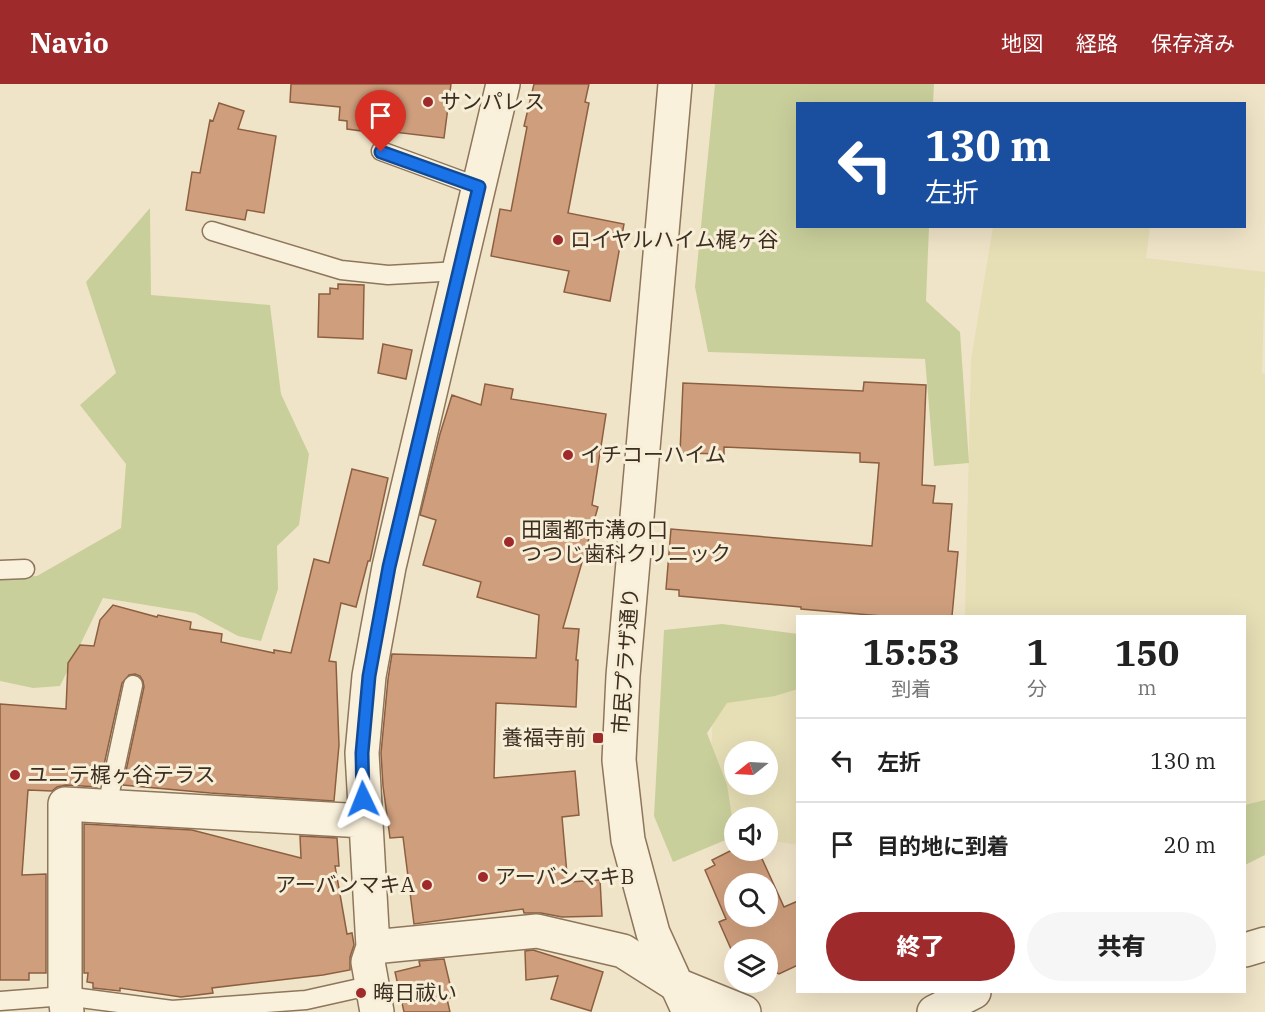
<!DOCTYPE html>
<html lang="ja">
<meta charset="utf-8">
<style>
body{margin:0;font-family:"IBM Plex Serif","Noto Sans JP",serif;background:#f6f6f6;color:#222;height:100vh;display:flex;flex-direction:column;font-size:22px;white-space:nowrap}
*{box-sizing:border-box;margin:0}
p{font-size:20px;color:#767676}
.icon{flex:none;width:33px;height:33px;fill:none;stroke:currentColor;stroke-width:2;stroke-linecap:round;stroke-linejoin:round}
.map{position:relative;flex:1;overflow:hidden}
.panel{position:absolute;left:796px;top:531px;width:450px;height:378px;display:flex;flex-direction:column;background:#fff;border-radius:0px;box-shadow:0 6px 24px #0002}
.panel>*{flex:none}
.hud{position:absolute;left:796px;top:18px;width:450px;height:126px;border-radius:0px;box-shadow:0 6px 24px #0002;background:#1a4fa0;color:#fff;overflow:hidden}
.needle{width:39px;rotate:252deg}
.fabs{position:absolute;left:724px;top:657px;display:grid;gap:12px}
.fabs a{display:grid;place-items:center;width:54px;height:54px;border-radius:50%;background:#fff;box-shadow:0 6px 24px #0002;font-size:30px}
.pin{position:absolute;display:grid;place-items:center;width:51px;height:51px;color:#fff;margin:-62px -26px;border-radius:50% 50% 50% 0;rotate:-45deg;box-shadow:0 0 6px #0007}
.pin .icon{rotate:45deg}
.me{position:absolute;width:66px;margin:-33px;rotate:358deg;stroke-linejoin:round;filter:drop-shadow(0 0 4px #0008)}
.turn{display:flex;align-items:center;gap:21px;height:126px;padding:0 30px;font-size:27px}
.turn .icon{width:78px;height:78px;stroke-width:2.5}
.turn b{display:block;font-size:42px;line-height:51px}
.eta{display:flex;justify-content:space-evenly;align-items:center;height:102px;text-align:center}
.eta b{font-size:36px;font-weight:800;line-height:42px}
.button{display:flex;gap:12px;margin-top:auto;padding:12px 30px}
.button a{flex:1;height:69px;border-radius:36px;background:#9e2a2b;color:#fff;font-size:24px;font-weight:800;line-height:69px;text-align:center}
.button a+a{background:#f6f6f6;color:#222}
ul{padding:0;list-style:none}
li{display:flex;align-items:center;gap:18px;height:84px;padding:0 30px;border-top:2px solid #e0e0e0}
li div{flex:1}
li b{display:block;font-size:22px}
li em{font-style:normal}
header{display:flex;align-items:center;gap:36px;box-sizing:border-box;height:84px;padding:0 30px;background:#9e2a2b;color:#fff}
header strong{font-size:28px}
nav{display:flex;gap:33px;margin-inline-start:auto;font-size:21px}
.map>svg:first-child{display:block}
.farmland{fill:#e6deb5;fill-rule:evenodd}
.green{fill:#c9cf9b}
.building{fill:#cf9f7d;stroke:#8d5f41;stroke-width:1.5;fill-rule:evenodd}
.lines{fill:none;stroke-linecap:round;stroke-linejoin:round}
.service-casing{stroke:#8d765c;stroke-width:21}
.minor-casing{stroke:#8d765c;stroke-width:36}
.tertiary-casing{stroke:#8d765c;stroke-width:36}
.service{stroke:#faf1dc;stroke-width:18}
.minor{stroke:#faf1dc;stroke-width:33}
.tertiary{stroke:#faf1dc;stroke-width:33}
.route-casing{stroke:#114b97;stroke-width:15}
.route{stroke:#1a73e8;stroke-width:10}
.poi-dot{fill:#9e2a2b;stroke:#f7eed8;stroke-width:2}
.labels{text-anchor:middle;stroke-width:6;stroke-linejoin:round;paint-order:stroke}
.poi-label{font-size:21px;fill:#3d2e20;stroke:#f7eed8;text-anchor:start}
.street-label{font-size:21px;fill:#3d2e20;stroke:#f7eed8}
</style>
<header>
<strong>Navio</strong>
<nav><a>地図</a><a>経路</a><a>保存済み</a></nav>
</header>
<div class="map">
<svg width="1265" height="928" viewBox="0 0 1265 928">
<rect width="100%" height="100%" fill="#f0e4c8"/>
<path class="farmland" d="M993 143H1150L1146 174 1265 188 1262 289 1265 290V747L1245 751V532H965L971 276Z
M718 553 798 557V761L768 756V734H735V751L706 746ZM735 668H768V700H735Z"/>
<path class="green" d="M715 0H934L933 19 798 20V142L929 143 926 217 960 248 969 379 934 382 925 275 708 268 695 203Z
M150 124 151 211 270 221 281 310 309 370 299 441 277 462 278 505 261 557 238 552 195 529 103 514 60 602 33 604 0 597V494L37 492 121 444 126 380 80 321 116 289 86 198Z
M722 540 798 550V605L775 612 727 619 707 649 727 701 735 752 673 778 654 732 664 546Z
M1265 716V771L1245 781V721Z"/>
<path class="building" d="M291 0H451L444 54 377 46 376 49 347 45V37L339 36 340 23 290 18Z
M534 0H589L585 18 589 19 568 129 624 140 610 217 564 208 569 187 491 172 500 125 511 127 527 43 524 42Z
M219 19 244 27 238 45 276 52 264 129 247 126 245 136 186 126 192 88 200 89 210 36 213 37Z
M338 200 364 201 363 255 318 253 319 210H330V204L338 205Z
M383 260 412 266 406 295 378 289Z
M864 298 926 301 922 401 935 402 933 419 952 420 948 467 958 468 952 532H882L801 525V523L679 512V506L666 505 671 445 872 462 879 379 860 378V369L724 363V370L680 369 683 299 863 307Z
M485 300 513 305 511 315 606 330 592 421 598 423 563 544 579 545 576 576H578L576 623 496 619 494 694 575 687 579 731 562 733 567 790 569 798 600 796 602 832 562 833 541 829H524L523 825 414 840 403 753 390 754 383 702 381 669 388 595 392 570 536 574 539 531 477 513 481 498 423 481 436 436 420 431 440 350 452 311 481 321Z
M352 385 388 394 370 477H368L356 523 341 519 329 577 336 578 339 661 334 717 210 709 123 701 144 603 143 597 140 592 135 590 129 591 122 599 100 699H98L97 703 66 701 57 703 52 707 28 706 22 791 46 790V889H29V896H0V620L66 625 68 579 80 561 94 562 100 536 113 521 157 533 158 531 191 538 190 545 222 550 221 558 274 569V566L291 569 314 475 329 479Z
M84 740 192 746 301 774 300 752 337 754 339 782H335L347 850 352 849 354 861 350 873V886L323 891 212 904 213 909 181 913 120 904V907L93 904V899L87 898 88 889H84Z
M732 766H758L784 823 798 817V881L779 890 773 887 768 889V866H735V874L719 838 726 835 705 786 715 781 712 776ZM735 800H768V832H735Z
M533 866 603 888 591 927 551 915 558 892 526 896 525 867Z
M444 875 453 913 447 915 450 928H404L395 888 420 882 419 877Z"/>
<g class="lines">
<g class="service-casing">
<path id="service" d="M381 67 479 103
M212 147 341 186 388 191 459 187
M0 486 25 485
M107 722 133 601
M0 917 65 912 172 926 306 916 373 901"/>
</g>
<g class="minor-casing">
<path id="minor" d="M503 0 389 483 369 592 362 669 373 863 537 847 623 867 675 900
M373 863 368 878 377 928
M67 928 65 912V720L364 737"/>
</g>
<g class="tertiary-casing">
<path id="tertiary" d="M675 0 623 592 619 676 628 756 653 849 689 928
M1245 866 1265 860
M675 900 744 928
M934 928 974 908"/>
</g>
<use href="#service" class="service"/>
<use href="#minor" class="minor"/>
<use href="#tertiary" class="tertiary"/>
</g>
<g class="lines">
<g class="route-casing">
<path id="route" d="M363 715 362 669 369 592 389 483 479 103 381 68"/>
</g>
<use href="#route" class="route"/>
</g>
<g class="poi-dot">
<circle cx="428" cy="18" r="6"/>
<circle cx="558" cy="156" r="6"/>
<circle cx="568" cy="371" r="6"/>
<circle cx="509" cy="458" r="6"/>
<rect x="592" y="648" width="12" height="12" rx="3"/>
<circle cx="15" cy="691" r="6"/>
<circle cx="483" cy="793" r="6"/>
<circle cx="427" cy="801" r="6"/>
<circle cx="361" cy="909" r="6"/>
</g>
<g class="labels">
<g class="poi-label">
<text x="440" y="25">サンパレス</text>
<text x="570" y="163">ロイヤルハイム梶ヶ谷</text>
<text x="580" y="378">イチコーハイム</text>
<text x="521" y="453">田園都市溝の口<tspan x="521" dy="24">つつじ歯科クリニック</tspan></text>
<text x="586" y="661" text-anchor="end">養福寺前</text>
<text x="27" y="698">ユニテ梶ヶ谷テラス</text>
<text x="495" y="800">アーバンマキB</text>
<text x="415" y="808" text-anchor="end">アーバンマキA</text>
<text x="373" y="916">晦日祓い</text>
</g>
<g class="street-label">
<text transform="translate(626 577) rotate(-86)" y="7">市民プラザ通り</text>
</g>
</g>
</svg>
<div class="fabs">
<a><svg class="needle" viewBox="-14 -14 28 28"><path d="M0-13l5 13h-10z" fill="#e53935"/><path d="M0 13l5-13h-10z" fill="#767676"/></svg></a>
<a><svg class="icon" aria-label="sound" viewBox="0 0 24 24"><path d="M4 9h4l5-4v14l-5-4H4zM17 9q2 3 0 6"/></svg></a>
<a><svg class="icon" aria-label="search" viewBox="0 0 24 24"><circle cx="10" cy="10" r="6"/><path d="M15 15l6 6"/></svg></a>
<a><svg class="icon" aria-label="layers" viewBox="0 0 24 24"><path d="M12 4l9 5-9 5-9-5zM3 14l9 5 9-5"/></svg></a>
</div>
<div class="pin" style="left:381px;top:68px;background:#d93025"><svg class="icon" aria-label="arrive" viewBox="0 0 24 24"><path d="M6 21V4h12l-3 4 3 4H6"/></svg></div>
<svg class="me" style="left:363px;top:715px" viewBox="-20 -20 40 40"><path d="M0-17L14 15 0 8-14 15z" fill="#1a73e8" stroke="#fff" stroke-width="4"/></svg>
<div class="hud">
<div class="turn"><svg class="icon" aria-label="left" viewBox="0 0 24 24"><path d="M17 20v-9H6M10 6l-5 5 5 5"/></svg><div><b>130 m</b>左折</div></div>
</div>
<section class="panel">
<div class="eta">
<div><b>15:53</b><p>到着</p></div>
<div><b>1</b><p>分</p></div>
<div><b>150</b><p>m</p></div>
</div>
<ul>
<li><svg class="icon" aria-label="left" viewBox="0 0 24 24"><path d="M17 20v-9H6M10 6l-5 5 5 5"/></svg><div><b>左折</b></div><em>130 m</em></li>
<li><svg class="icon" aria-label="arrive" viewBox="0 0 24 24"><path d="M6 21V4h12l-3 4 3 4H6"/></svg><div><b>目的地に到着</b></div><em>20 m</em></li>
</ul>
<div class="button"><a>終了</a><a>共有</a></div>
</section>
</div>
